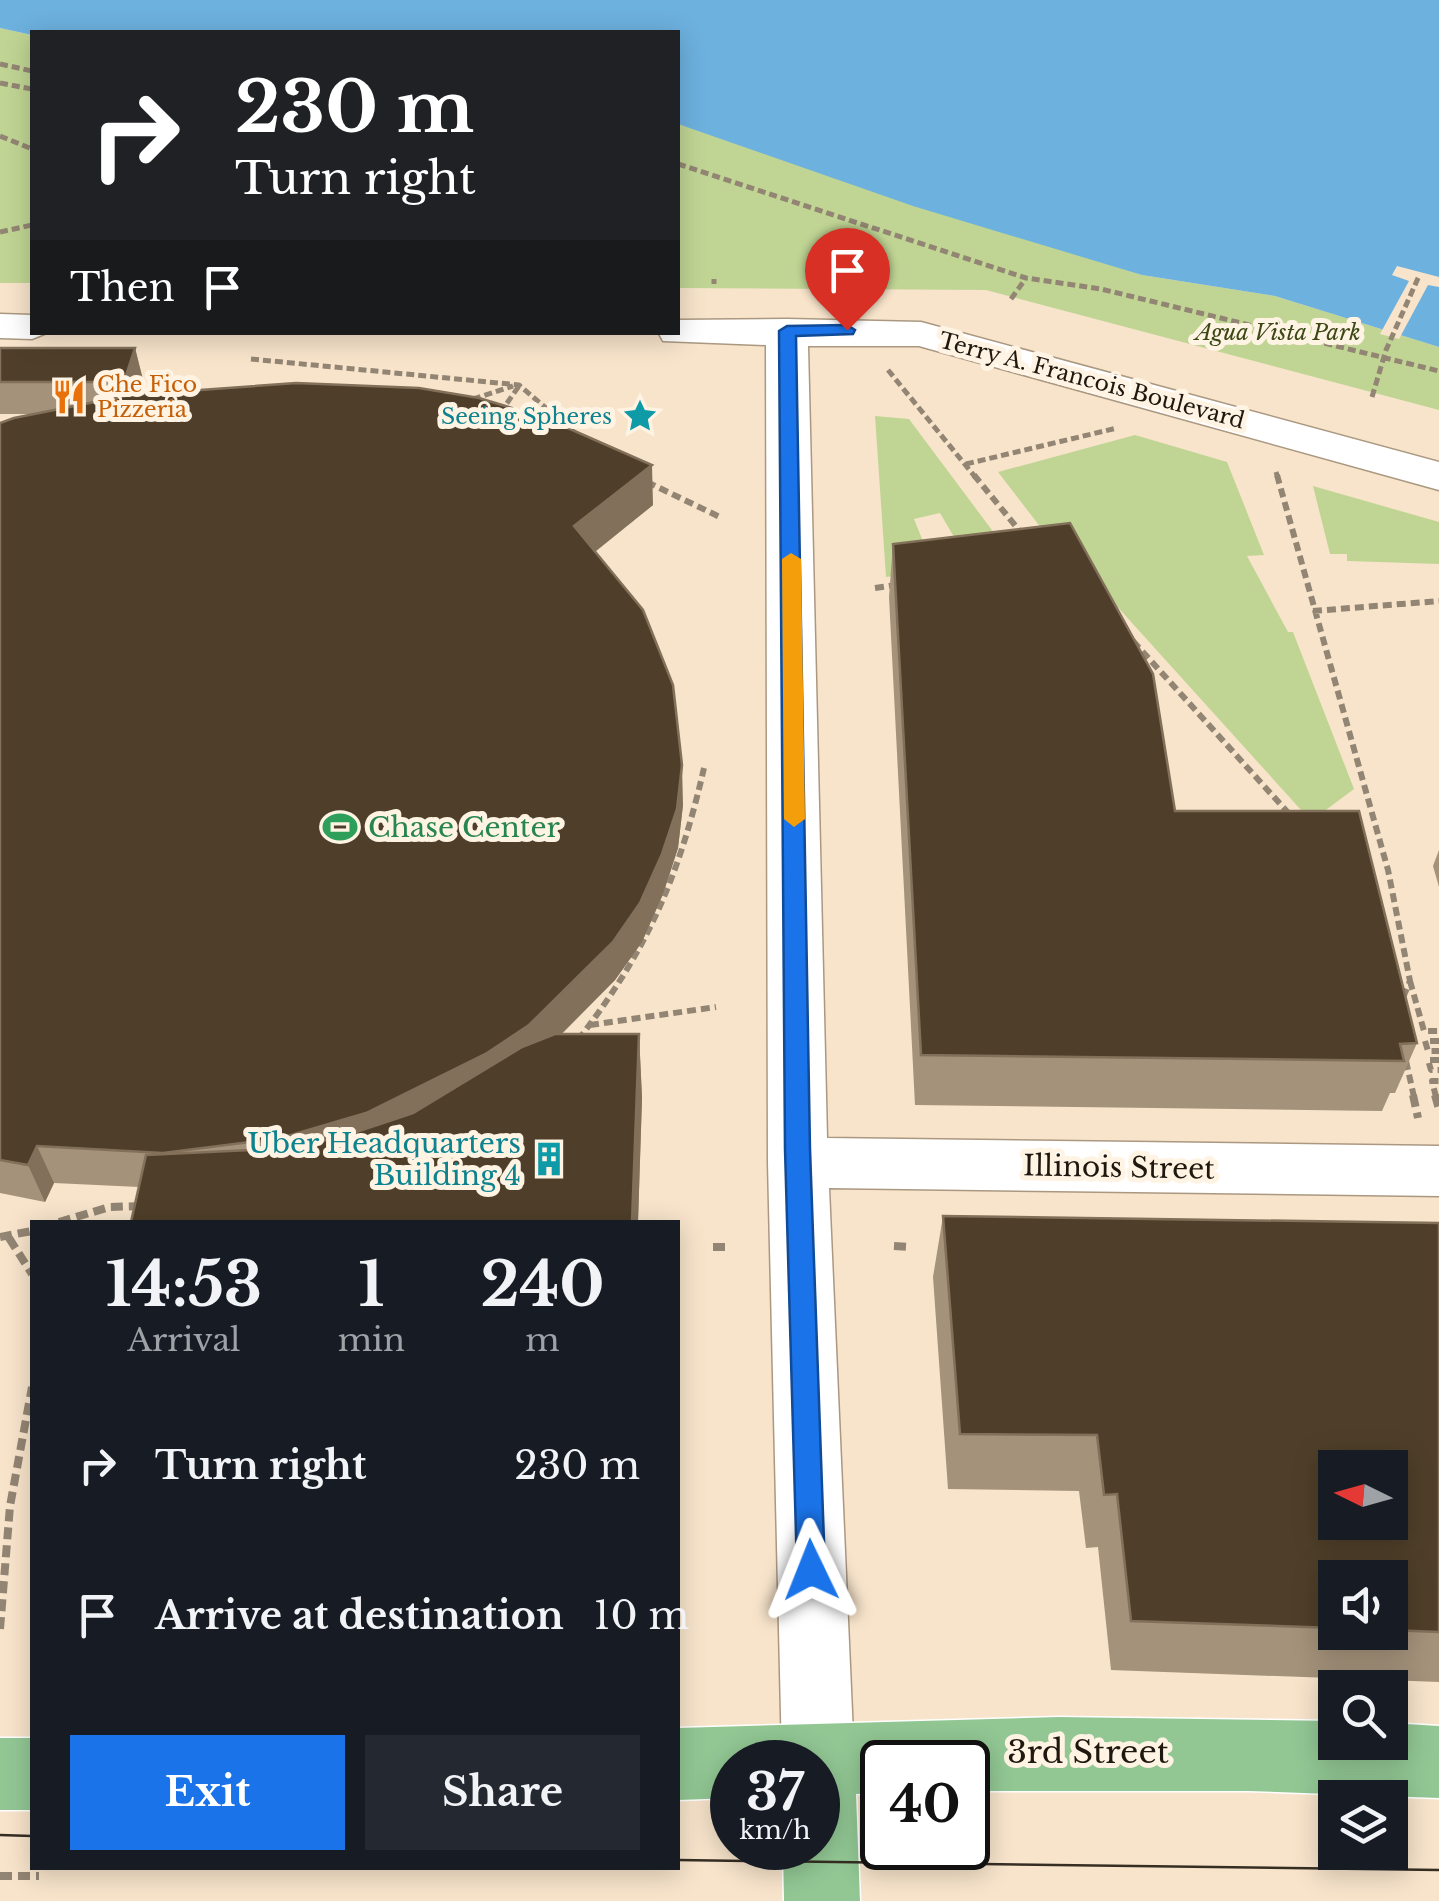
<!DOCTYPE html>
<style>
body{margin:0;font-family:"Libre Baskerville",serif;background:#242831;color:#f1f3f6;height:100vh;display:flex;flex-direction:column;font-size:38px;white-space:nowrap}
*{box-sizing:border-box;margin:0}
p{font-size:32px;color:#9ea1a6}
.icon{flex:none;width:55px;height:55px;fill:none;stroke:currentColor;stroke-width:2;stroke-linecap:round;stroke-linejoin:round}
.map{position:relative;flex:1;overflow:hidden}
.sheet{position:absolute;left:30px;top:1220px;width:650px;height:650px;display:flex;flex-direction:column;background:#171b24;border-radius:0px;box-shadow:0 5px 25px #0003}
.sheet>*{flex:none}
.guide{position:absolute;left:30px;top:30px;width:650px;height:305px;border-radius:0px;box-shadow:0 5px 25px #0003;background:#202124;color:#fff;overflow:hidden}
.needle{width:65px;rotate:275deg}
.tools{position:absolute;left:1318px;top:1450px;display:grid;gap:20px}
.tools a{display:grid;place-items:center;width:90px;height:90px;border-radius:0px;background:#171b24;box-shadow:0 5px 25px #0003;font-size:50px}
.speed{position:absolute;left:710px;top:1740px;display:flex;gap:20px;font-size:50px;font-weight:700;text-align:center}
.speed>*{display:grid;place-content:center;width:130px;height:130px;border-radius:50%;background:#171b24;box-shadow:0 5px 25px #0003;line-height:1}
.speed small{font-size:25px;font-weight:400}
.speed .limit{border:5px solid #111;border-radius:15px;background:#fff;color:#111}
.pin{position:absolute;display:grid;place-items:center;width:85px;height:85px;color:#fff;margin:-102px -42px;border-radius:50% 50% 50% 0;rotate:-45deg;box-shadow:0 0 10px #0007}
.pin .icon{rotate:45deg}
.me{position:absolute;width:110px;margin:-55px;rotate:358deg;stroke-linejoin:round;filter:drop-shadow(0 0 8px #0008)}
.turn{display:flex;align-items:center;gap:35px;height:210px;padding:0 40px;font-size:45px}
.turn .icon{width:130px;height:130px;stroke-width:2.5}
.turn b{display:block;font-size:70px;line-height:85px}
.then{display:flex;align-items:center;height:95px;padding:0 40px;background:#0003;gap:20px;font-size:38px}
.eta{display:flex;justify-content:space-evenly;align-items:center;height:170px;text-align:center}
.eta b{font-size:60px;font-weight:700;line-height:70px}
.button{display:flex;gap:20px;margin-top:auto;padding:20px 40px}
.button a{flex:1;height:115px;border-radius:0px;background:#1a73e8;color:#fff;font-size:40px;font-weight:700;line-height:115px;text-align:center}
.button a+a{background:#242831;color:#f1f3f6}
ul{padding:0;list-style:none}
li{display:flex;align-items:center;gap:30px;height:150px;padding:0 40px}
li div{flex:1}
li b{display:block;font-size:38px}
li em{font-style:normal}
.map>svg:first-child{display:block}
.green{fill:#c0d594}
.water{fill:#6db1df}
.pier{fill:#f8e4cb}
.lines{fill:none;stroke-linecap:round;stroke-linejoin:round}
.minor-casing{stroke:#ab9881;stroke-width:3}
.major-casing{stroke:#fff;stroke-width:3}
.path-far2{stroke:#938573;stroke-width:5;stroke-dasharray:8 4;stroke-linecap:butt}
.path-far1{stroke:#938573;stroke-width:6;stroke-dasharray:9 5;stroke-linecap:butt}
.path{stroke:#938573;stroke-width:8;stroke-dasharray:12 6;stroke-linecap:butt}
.minor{fill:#fff;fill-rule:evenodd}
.major{fill:#92c794;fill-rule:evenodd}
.tram{stroke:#362e23;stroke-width:2.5}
.wall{fill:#a4927a;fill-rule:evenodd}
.shaded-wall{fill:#82705a}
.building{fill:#4f3f2a;stroke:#82705a;stroke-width:2.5;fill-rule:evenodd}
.route{fill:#1a73e8;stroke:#114b97;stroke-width:2.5}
.slow{fill:#f59e0b}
.labels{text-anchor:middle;stroke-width:10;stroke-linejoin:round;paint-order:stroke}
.far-park-label{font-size:22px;font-style:italic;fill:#3c4916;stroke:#fff3e3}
.far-street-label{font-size:22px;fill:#1f180f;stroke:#fff3e3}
.far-food-label{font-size:22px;fill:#c56008;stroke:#fff3e3;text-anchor:start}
.far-culture-label{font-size:22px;fill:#0d838f;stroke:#fff3e3;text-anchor:end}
.leisure-label{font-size:28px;fill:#27864d;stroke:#fff3e3;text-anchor:start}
.culture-label{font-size:28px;fill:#0d838f;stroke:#fff3e3;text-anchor:end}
.street-label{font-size:28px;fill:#1f180f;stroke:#fff3e3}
.near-street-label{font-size:32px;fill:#1f180f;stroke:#fff3e3}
</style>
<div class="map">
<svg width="1439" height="1901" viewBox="0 0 1439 1901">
<rect width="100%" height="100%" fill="#f8e4cb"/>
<path class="green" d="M0 28 32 35V283H0Z
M678 124 1142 275 1275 296 1439 347V410L986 290 678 288Z
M875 416 909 419 1015 561 971 566 940 513 914 519 935 571 886 577Z
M1135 435 1227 462 1264 555 1247 556 1288 632H1293L1354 789 1311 821 1095 582 1075 572 998 472Z
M1313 486 1439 522V564L1347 561V554H1330Z"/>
<path class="water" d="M0 0H1439V347L1275 296 1142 275 913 206 678 124V32L32 35 0 28Z"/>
<path class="pier" d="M1397 266 1439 277V287L1428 285 1399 339 1380 334 1409 281 1392 275Z"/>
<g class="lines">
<g class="minor-casing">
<path id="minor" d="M0 314 32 315V332H49L32 339 0 338Z
M787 319 921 322 1439 462V490L919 346H808L827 1138 1439 1146V1196L829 1188 854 1757 844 1783 818 1793V1762H784L782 1757 768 1163 766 345 663 341 658 332H678V320Z"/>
</g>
<g class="major-casing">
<path id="major" d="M1058 1717 1335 1721V1742H1390V1723L1439 1726V1798L1249 1791H968V1762H882V1793L856 1794 860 1901H784L783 1848H818V1762H732V1798L678 1800V1728Z
M0 1738H32V1810H0Z"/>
</g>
<path class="path-far2" d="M0 64 32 71
M0 83 32 89
M0 136 32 149
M678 164 1026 278 1101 289 1439 371
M0 232 32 225
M714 279V284
M874 281 875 287
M1011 299 1026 278
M251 359 519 385 575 433
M888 370 976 478
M1372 397 1386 350 1419 276
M473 399 513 386
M500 413 519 386
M966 464 1117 428
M1276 472 1278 478"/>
<path class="path-far1" d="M974 475 1023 535
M1277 475 1388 870 1410 981 1402 1000
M647 482 722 518
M875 588 896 585
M1313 611 1439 601
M1133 641 1292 817
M1410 981 1424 1031H1439
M590 1025 716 1007
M578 1040C647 951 679 877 704 768
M1439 1041H1425L1428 1051H1439
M1439 1060H1428L1431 1070H1439
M1406 1061 1414 1097
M1436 1097 1432 1081H1439"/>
<path class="path" d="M1413 1095 1418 1118
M1435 1095 1439 1109
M59 1222 110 1207 141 1206
M0 1237 32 1231
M9 1238 32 1274
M894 1246 911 1247
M713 1247H728
M0 1629 10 1506 32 1387
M0 1876H39"/>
<use href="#minor" class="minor"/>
<use href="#major" class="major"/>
<path class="tram" d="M0 1835 32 1836
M678 1860 1439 1870"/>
</g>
<path class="wall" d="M0 348H135L143 380 138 395 653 505 595 552 683 805 678 848 663 894 642 942 615 980 562 1034H639L642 1098 638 1222H131L139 1187 54 1183 45 1202 0 1193V423L38 414H0Z
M893 544 1417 1043 1395 1093H1390L1382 1111 915 1105 889 597Z
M1439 850V887L1433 866Z
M943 1216 1439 1223V1682L1111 1670 1098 1547 1086 1548 1079 1491 948 1489 933 1277ZM1335 1578H1390V1632H1335Z"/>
<path class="shaded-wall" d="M135 348 143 380 133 413 124 382Z
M652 465 653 505 577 566 574 526Z
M682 765 683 805 678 848 663 894 642 942 615 980 533 1062 292 1174 281 1138Z
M639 1034 642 1098 638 1222H632Z
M37 1146 54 1183 45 1202 28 1165Z"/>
<path class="building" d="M0 348H135L124 382H0Z
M296 383 419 388 479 398 545 418 652 465 574 526 643 610 673 685 682 765 677 809 662 854 640 903 613 942 529 1025 487 1053 366 1113 281 1138 163 1153 37 1146 28 1165 0 1160V423L14 418 130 395Z
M1070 523 1153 674 1175 811H1359L1417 1043 1400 1044 1404 1061 921 1055 893 544Z
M555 1034H639L632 1222H131L146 1155 294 1148 350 1134 413 1113 522 1047Z
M943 1216 1439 1223V1632L1390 1630V1578H1335V1628L1131 1621 1117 1494 1104 1495 1097 1435 960 1434ZM1335 1468H1390V1522H1335Z"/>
<path class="route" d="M847 325 855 330 853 334 796 336 810 1149 825 1570 821 1579 811 1583 801 1579 797 1570 785 1149 779 331 787 326Z"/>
<path class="slow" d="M791 553 801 559 805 819 794 827 784 819 782 559Z"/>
<defs>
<g id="restaurant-bare" transform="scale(2.7)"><path d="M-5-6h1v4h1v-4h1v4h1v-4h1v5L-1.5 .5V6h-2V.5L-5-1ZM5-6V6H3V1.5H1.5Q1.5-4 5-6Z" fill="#e8710a" stroke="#fff3e3" stroke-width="2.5" paint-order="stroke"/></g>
<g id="sight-bare" transform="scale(2.7)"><path d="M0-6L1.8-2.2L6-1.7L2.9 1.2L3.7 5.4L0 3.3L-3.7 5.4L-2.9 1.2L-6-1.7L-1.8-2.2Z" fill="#0f9aa8" stroke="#fff3e3" stroke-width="2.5" paint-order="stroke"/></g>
<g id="stadium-bare" transform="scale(2.7)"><path d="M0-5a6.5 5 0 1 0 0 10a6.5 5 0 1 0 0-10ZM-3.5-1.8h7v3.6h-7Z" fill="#2e9e5b" stroke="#fff3e3" stroke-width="2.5" paint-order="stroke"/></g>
<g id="building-bare" transform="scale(2.7)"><path d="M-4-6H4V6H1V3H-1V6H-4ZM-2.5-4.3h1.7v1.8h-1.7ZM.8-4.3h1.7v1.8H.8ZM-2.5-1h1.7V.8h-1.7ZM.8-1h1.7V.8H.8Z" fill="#0f9aa8" stroke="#fff3e3" stroke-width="2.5" paint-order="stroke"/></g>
</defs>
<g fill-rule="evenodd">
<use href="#restaurant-bare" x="69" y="397"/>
<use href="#sight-bare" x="640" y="416"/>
<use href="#stadium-bare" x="340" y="827"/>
<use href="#building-bare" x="549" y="1159"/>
</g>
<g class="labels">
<g class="far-park-label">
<text x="1278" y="340">Agua Vista Park</text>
</g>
<g class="far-street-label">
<text transform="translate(1092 380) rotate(15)" y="8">Terry A. Francois Boulevard</text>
</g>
<g class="far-food-label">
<text x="97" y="392">Che Fico<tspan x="97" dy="25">Pizzeria</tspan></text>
</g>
<g class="far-culture-label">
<text x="612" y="424">Seeing Spheres</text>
</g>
<g class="leisure-label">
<text x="368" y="837">Chase Center</text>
</g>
<g class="culture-label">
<text x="521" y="1153">Uber Headquarters<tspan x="521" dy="32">Building 4</tspan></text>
</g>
<g class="street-label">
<text transform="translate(1119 1167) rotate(1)" y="10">Illinois Street</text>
</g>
<g class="near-street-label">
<text x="1088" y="1763">3rd Street</text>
</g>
</g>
</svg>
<div class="tools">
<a><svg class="needle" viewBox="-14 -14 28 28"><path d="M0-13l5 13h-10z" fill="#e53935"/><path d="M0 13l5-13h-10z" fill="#9ea1a6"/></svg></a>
<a><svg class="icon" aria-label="sound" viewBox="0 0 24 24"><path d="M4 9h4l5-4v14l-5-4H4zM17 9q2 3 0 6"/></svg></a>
<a><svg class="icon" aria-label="search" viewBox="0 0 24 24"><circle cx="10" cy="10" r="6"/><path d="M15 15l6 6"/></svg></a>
<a><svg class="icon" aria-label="layers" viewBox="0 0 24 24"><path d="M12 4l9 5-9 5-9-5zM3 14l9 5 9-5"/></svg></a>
</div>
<div class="speed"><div>37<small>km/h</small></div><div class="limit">40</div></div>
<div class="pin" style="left:847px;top:330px;background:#d93025"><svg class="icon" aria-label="arrive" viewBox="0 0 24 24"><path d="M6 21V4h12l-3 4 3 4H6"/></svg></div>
<svg class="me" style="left:811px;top:1570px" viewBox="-20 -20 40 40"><path d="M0-17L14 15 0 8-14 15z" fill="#1a73e8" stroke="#fff" stroke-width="4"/></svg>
<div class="guide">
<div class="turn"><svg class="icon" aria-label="right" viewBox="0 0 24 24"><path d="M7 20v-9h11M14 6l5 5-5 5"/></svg><div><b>230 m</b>Turn right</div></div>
<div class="then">Then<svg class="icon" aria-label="arrive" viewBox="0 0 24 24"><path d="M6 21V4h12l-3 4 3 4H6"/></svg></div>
</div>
<section class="sheet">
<div class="eta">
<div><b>14:53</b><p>Arrival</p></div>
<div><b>1</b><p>min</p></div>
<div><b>240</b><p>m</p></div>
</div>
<ul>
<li><svg class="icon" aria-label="right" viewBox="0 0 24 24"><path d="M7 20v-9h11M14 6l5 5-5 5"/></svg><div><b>Turn right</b></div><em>230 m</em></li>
<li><svg class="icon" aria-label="arrive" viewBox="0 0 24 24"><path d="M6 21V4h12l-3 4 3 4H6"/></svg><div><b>Arrive at destination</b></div><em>10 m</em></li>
</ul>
<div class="button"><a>Exit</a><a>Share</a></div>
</section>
</div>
